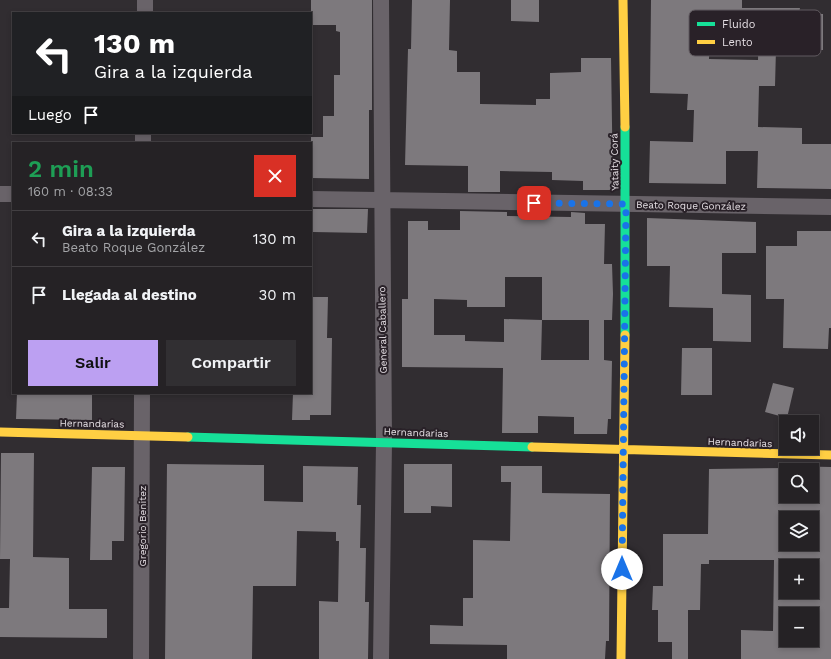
<!DOCTYPE html>
<html lang="es">
<meta charset="utf-8">
<style>
body{margin:0;font-family:"Work Sans",sans-serif;background:#312f32;color:#f1f3f6;height:100vh;display:flex;flex-direction:column;font-size:15px;white-space:nowrap}
*{box-sizing:border-box;margin:0}
p{font-size:13px;color:#a3a4a7}
.icon{flex:none;width:22px;height:22px;fill:none;stroke:currentColor;stroke-width:2;stroke-linecap:round;stroke-linejoin:round}
.map{position:relative;flex:1;overflow:hidden}
.panel{position:absolute;left:12px;top:142px;width:300px;height:252px;display:flex;flex-direction:column;background:#252225;border-radius:0px;box-shadow:0 2px 6px #0003,0 0 0 1px #423f42}
.panel>*{flex:none}
.hud{position:absolute;left:12px;top:12px;width:300px;height:122px;border-radius:0px;box-shadow:0 2px 6px #0003,0 0 0 1px #423f42;background:#202124;color:#fff;overflow:hidden}
.buttons{position:absolute;left:779px;top:415px;display:grid;gap:8px}
.buttons a{display:grid;place-items:center;width:40px;height:40px;border-radius:0px;background:#252225;box-shadow:0 2px 6px #0003,0 0 0 1px #423f42;font-size:20px}
.pin{position:absolute;display:grid;place-items:center;width:34px;height:34px;color:#fff;margin:-17px;border-radius:8px;box-shadow:0 2px 6px #0006}
.me{position:absolute;width:44px;margin:-22px;rotate:0deg;stroke-linejoin:round;filter:drop-shadow(0 0 3px #0008)}
.turn{display:flex;align-items:center;gap:14px;height:84px;padding:0 16px;font-size:18px}
.turn .icon{width:52px;height:52px;stroke-width:2.5}
.turn b{display:block;font-size:28px;line-height:34px}
.then{display:flex;align-items:center;height:38px;padding:0 16px;background:#0003;gap:8px;font-size:15px}
.round{display:grid;place-items:center;flex:none;width:42px;height:42px;border-radius:0px;background:#312f32}
.headline{display:flex;align-items:center;justify-content:space-between;height:68px;padding:0 16px}
h1{font-size:24px;font-weight:600;line-height:30px;color:#1e9e55}
.primary-button{display:flex;gap:8px;margin-top:auto;padding:8px 16px}
.primary-button a{flex:1;height:46px;border-radius:0px;background:#bca0f2;color:#111;font-size:16px;font-weight:600;line-height:46px;text-align:center}
.primary-button a+a{background:#312f32;color:#f1f3f6}
ul{padding:0;list-style:none}
li{display:flex;align-items:center;gap:12px;height:56px;padding:0 16px;border-top:1px solid #423f42}
li div{flex:1}
li b{display:block;font-size:15px}
li em{font-style:normal}
.map>svg:first-child{display:block}
.building{fill:#7d797d;fill-rule:evenodd}
.lines{fill:none;stroke-linecap:round;stroke-linejoin:round}
.street{stroke:#696369;stroke-width:16}
.fast{stroke:#16e098;stroke-width:9}
.slow{stroke:#ffcf43;stroke-width:9}
.route{stroke:#1a73e8;stroke-width:7;stroke-dasharray:0 12.6}
.labels{text-anchor:middle;stroke-width:4;stroke-linejoin:round;paint-order:stroke}
.street-label{font-size:10px;fill:#e5dfe4;stroke:#292128}
.key{fill:#292128;stroke:#615a60;stroke-width:1}
.key-label{font-size:11px;fill:#e5dfe4}
</style>
<div class="map">
<svg width="831" height="659" viewBox="0 0 831 659">
<rect width="100%" height="100%" fill="#312d31"/>
<path class="building" d="M311 0H372V110H369V179L311 178V137H323V116H334V75H340V32L336 31V25H311Z
M412 0H450L449 50 457 51V72H480V104L536 105V99H550V73L581 72V58H611L613 190H583V181L552 180V172L500 171V192H468V166L405 165 408 49H411Z
M511 0H539V22L511 21Z
M651 0H742V8H800L799 13 823 14V50L776 49 775 86H759L758 127 802 128V144H831V189L757 188 758 151H726V184L649 183 650 141 693 142 694 110H687L688 94 650 93ZM710 26 759 27 758 60 709 59Z
M313 209H368L367 233 313 232Z
M460 211 507 212V216L571 217V212L585 213V224H605L604 264H612L613 294 612 320H604V360L612 361 611 419H608L607 434H574V417L538 416V433H502L503 368 402 367V299H408V221H428V230H460ZM505 277H542V320L504 319V342L465 341V335H434V299L467 300V307H505ZM542 320H589V360H541Z
M647 218 756 222V253H722V294L751 295V342L713 341V308L669 307 670 266H647Z
M797 231H831V328H829L828 349 783 348 784 299H766V246H797Z
M311 297H328L327 338H332L331 415H310V420H292L293 393H311Z
M682 348H712V395H681Z
M773 383 794 388 787 418 765 412Z
M17 393H92V420L16 419Z
M1 453H34L33 557 69 558V609H107V638L0 637V608H9L10 559H0Z
M167 464 264 465V501L303 502V466L358 467 357 505H361L360 548H366L365 602H369L368 659H319V601L338 602 339 541H336V532L297 531 296 586H253L252 659H165Z
M404 464H452V507L431 506V513H404Z
M501 466H542V493L610 494 609 641H606L605 659H507V645L430 644V625L463 626V598H473V540L510 541 511 482H501Z
M785 466 831 467V659H741V630L773 631 774 560H709V564H701L700 610H688V659H672V642H658V610H652L653 586H663V534H708L709 469 785 468ZM786 470H812V496H786ZM786 518H812V544H786ZM786 566H812V592H786ZM786 614H812V640H786Z
M92 467H125L124 541H112V560H90Z"/>
<g class="lines">
<path class="street" d="M381 0 384 442 381 659
M145 13V0
M143 143V133
M0 194H13
M311 199 831 207
M141 659 142 393"/>
<path class="fast" d="M625 335V127
M188 437 532 447"/>
<path class="slow" d="M623 0 625 127
M0 432 188 437
M532 447 831 455
M621 659 625 335"/>
</g>
<g class="lines">
<path class="route" d="M534 203 626 204 622 569"/>
</g>
<g class="labels">
<g class="street-label">
<text transform="translate(614 162) rotate(-91)" y="4">Yataity Corá</text>
<text transform="translate(691 205) rotate(1)" y="4">Beato Roque González</text>
<text transform="translate(382 330) rotate(-91)" y="4">General Caballero</text>
<text transform="translate(92 423) rotate(1)" y="4">Hernandarias</text>
<text transform="translate(416 432) rotate(2)" y="4">Hernandarias</text>
<text transform="translate(740 442) rotate(2)" y="4">Hernandarias</text>
<text transform="translate(142 526) rotate(-90)" y="4">Gregorio Benitez</text>
</g>
</g>
<rect x="689" y="10" width="132" height="46" rx="6" class="key"/>
<rect x="697" y="22" width="18" height="4" fill="#16e098"/>
<rect x="697" y="40" width="18" height="4" fill="#ffcf43"/>
<g class="key-label">
<text x="722" y="28">Fluido</text>
<text x="722" y="46">Lento</text>
</g>
</svg>
<div class="buttons">
<a><svg class="icon" aria-label="sound" viewBox="0 0 24 24"><path d="M4 9h4l5-4v14l-5-4H4zM17 9q2 3 0 6"/></svg></a>
<a><svg class="icon" aria-label="search" viewBox="0 0 24 24"><circle cx="10" cy="10" r="6"/><path d="M15 15l6 6"/></svg></a>
<a><svg class="icon" aria-label="layers" viewBox="0 0 24 24"><path d="M12 4l9 5-9 5-9-5zM3 14l9 5 9-5"/></svg></a>
<a>+</a>
<a>−</a>
</div>
<div class="pin" style="left:534px;top:203px;background:#d93025"><svg class="icon" aria-label="arrive" viewBox="0 0 24 24"><path d="M6 21V4h12l-3 4 3 4H6"/></svg></div>
<svg class="me" style="left:622px;top:569px" viewBox="-20 -20 40 40"><circle r="19" fill="#fff"/><path d="M0-13L10 11 0 6-10 11z" fill="#1a73e8"/></svg>
<div class="hud">
<div class="turn"><svg class="icon" aria-label="left" viewBox="0 0 24 24"><path d="M17 20v-9H6M10 6l-5 5 5 5"/></svg><div><b>130 m</b>Gira a la izquierda</div></div>
<div class="then">Luego<svg class="icon" aria-label="arrive" viewBox="0 0 24 24"><path d="M6 21V4h12l-3 4 3 4H6"/></svg></div>
</div>
<section class="panel">
<div class="headline"><div><h1>2 min</h1><p>160 m · 08:33</p></div><a class="round" style="background:#d93025;color:#fff"><svg class="icon" aria-label="close" viewBox="0 0 24 24"><path d="M6 6l12 12M18 6L6 18"/></svg></a></div>
<ul>
<li><svg class="icon" aria-label="left" viewBox="0 0 24 24"><path d="M17 20v-9H6M10 6l-5 5 5 5"/></svg><div><b>Gira a la izquierda</b><p>Beato Roque González</p></div><em>130 m</em></li>
<li><svg class="icon" aria-label="arrive" viewBox="0 0 24 24"><path d="M6 21V4h12l-3 4 3 4H6"/></svg><div><b>Llegada al destino</b></div><em>30 m</em></li>
</ul>
<div class="primary-button"><a>Salir</a><a>Compartir</a></div>
</section>
</div>
